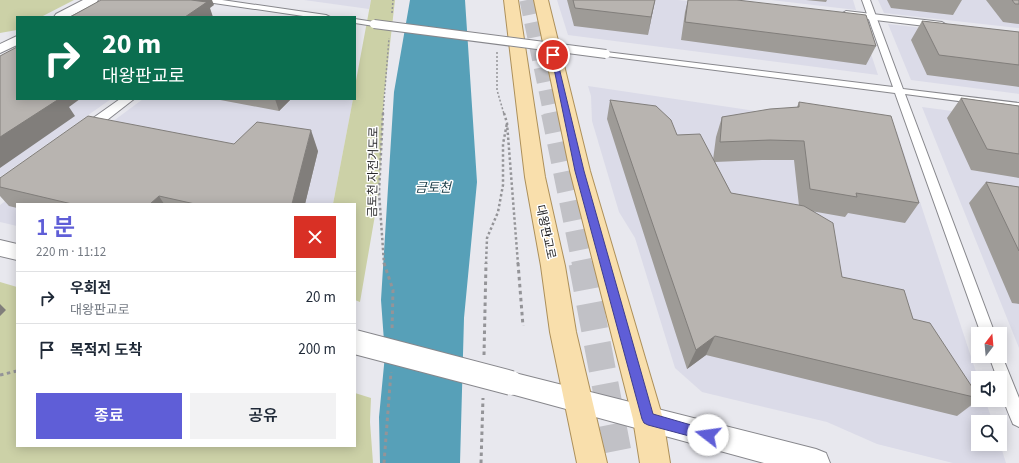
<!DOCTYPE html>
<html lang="ko">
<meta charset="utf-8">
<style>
body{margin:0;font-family:"Source Sans 3","Noto Sans KR",sans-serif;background:#f2f2f3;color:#1f2937;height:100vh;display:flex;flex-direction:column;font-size:15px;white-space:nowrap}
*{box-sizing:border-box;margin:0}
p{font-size:13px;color:#747a83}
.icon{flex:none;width:22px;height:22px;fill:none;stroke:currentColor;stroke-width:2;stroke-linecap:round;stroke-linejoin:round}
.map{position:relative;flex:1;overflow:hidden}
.sheet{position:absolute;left:16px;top:203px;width:340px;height:244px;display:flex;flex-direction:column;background:#fff;border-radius:0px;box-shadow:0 2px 10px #0003}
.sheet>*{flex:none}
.banner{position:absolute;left:16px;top:16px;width:340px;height:84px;border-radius:0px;box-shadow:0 2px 10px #0003;background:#0b6e4f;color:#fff;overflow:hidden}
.needle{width:26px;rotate:16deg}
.buttons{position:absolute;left:971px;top:327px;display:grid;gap:8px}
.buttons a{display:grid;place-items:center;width:36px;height:36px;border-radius:0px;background:#fff;box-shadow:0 2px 10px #0003;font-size:20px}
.pin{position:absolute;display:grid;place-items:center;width:34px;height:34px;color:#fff;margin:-17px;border:2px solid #fff;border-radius:50%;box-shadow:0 1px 4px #0007}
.me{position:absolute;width:44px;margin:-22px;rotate:285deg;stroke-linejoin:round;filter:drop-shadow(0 0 3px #0008)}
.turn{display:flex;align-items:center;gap:14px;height:84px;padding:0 20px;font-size:18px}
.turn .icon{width:52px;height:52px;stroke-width:2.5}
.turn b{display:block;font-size:28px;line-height:34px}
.round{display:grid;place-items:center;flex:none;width:42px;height:42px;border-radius:0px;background:#f2f2f3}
.summary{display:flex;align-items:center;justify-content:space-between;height:68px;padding:0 20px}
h1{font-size:24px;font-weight:600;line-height:30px;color:#5f5ed7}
.button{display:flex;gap:8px;margin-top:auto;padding:8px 20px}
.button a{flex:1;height:46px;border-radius:0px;background:#5f5ed7;color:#fff;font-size:16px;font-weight:600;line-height:46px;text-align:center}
.button a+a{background:#f2f2f3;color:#1f2937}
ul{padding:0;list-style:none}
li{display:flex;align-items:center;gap:12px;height:52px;padding:0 20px;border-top:1px solid #e0e1e3}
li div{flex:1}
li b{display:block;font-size:15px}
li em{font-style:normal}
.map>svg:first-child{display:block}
.built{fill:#dbdbe8}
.green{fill:#ccd1a7}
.water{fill:#57a0b8}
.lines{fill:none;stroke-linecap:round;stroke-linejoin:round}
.primary-tunnel-far2{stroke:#c1c1c6;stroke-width:15;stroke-dasharray:15 8;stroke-linecap:butt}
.primary-tunnel-far1{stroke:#c1c1c6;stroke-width:20;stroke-dasharray:20 10;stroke-linecap:butt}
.primary-tunnel{stroke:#c1c1c6;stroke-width:27;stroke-dasharray:27 14;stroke-linecap:butt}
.pedestrian-casing{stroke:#87878c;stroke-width:2}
.minor-casing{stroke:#87878c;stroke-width:2}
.tertiary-casing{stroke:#87878c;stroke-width:2}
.primary-casing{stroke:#ad905a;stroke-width:2}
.path-far2{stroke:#949498;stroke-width:1.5;stroke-dasharray:2 2;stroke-linecap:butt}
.path-far1{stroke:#949498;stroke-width:2.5;stroke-dasharray:2.5 2.5;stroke-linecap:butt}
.path{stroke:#949498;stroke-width:3;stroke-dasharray:3.5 3.5;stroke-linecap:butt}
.pedestrian{fill:#fff;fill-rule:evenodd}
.minor{fill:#fff;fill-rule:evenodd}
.tertiary{fill:#fff;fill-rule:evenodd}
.primary{fill:#f9dfac;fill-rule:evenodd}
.pedestrian-bridge-casing{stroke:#87878c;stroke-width:10;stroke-linecap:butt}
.tertiary-bridge-casing{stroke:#87878c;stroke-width:26;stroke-linecap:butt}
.pedestrian-bridge{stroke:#fff;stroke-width:8}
.tertiary-bridge{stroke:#fff;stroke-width:24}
.wall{fill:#9e9b97;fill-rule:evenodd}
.shaded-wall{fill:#817e7b}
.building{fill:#b8b4b0;stroke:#817e7b}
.route{fill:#5f5ed7;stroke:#3e3d8c}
.labels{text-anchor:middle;stroke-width:3;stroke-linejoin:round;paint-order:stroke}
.street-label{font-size:12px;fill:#262628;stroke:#fff}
.water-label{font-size:13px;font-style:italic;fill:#193c47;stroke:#fff}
</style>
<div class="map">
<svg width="1019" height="463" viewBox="0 0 1019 463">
<rect width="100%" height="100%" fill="#e8e8ee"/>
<path class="built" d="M304 0H371L369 9Z
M557 0H678L860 21 878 75 568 35Z
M771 0H853L856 10Z
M878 0H1019V28L884 13Z
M888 24 1019 39V94L911 80Z
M0 59 17 99H111L0 177Z
M588 86 897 132 978 378V400H985L993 422H978V444H1000L1006 463H953L877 444 827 422 702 392 675 368 635 238 619 212 592 121 591 96Z
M143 99H353L333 204H17V226L0 222V205Z
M922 107 1019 120V348L976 241Z"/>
<path class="green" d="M0 0H74L41 17H17V30L0 33Z
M371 0H395L384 97 379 192 360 302 355 300V204H333L353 99H355V86Z
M0 282 17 287V446H355V393L371 398 370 422 373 463H0Z"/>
<path class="water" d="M410 0H465L477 182 464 318 460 463H380L379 417 385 355 381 300 394 92Z"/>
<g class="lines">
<path class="primary-tunnel-far2" d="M527 0 551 114"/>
<path class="primary-tunnel-far1" d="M551 113 582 264"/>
<path class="primary-tunnel" d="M582 263 620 463"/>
<g class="pedestrian-casing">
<path id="pedestrian" d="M203 0H222L326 15 330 17H310L207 2Z
M862 0H870L903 89 1019 103V109L905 94 995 334H981L895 93 606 56 602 54 606 52 893 87Z
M355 19 374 22 378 24 374 26 355 23Z
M1000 351 1019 398V427L1013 424C1007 410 1000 394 1000 378H997L989 356H1000Z"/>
</g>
<g class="minor-casing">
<path id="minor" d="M846 11 942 22 947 25 942 28 842 16 841 14Z
M120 99H134L89 134H79L77 131 79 128Z"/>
</g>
<g class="tertiary-casing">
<path id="tertiary" d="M83 0H98L96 3 69 17H54L56 14Z
M17 36V45L0 53V44Z
M0 240 17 244V260L0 256Z
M511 372 816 449 826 453 830 463H764L511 394 502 391 498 383 502 375Z"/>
</g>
<g class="primary-casing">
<path id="primary" d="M504 0H518L545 177 565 266 576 332 607 463H577L550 332 541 266 525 177Z
M534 0H548L590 171 663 419 670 463H640L633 419 570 171Z"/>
</g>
<path class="path-far2" d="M392 13 393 0
M497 52V90L504 114
M383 114 389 38"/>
<path class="path-far1" d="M383 113 379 192 384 264
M504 113 507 123 518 264
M486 264 487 238 498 212 503 185V144L507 123"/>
<path class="path" d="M384 263 393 290 392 331
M518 263 523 326
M484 355 486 263
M0 375 17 371
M384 463 391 372
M481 463 483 398"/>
<use href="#pedestrian" class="pedestrian"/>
<use href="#minor" class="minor"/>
<use href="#tertiary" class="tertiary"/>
<use href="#primary" class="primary"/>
<g class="pedestrian-bridge-casing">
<path id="pedestrian-bridge" d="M374 24 606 54"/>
</g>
<g class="tertiary-bridge-casing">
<path id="tertiary-bridge" d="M355 342 511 383"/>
</g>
<use href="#pedestrian-bridge" class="pedestrian-bridge"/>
<use href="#tertiary-bridge" class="tertiary-bridge"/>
</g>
<path class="wall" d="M567 0H655L648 35 574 26Z
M688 0H737L876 46 866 65 681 40 685 12Z
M806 0H827L826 2Z
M887 0H962L953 15 891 8Z
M986 0H1019V24L1003 22Z
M922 21 1019 32V87L927 75 911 40Z
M961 98 1019 106V178L971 170 947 118Z
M215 99H291L279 111Z
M610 100 677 135 713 160 716 137 722 117 797 107 799 102 919 203 905 223 848 213 845 217 811 211 842 277 913 319 978 396V400L957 416 706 355 687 369 607 119ZM762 160H794L799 206 731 193 715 162Z
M234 144 318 151 305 204H17V208L9 206 0 196V178Z
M986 182 1019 187V304L1012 303 969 203Z"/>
<path class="shaded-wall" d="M188 0H212L214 5 210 8 213 17H185Z
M655 0 648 35 651 17Z
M49 99H80L69 107 75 116 0 168V137Z
M275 99H291L279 111Z
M311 130 318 151 305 204H292Z
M159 196 164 204H150Z
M0 304 6 310 0 316Z
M715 336 706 355 687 369 696 350Z"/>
<path class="building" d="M101 0H191L207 2 185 17H70Z
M573 0H655L651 17 575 8Z
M688 0H737L866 15 876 46 685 22Z
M1012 0H1019V4H1015Z
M922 21 1019 32V65L939 55Z
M17 47V99H59L0 137V56Z
M961 98 1019 106V154L987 149Z
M610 100 656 106 671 120 677 135 700 134 731 193 804 206 833 223 842 277 904 290 913 319 930 323 978 396V398L715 336 696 350Z
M799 102 891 116 919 203 856 193 857 197 810 189 804 141 770 140 720 142 722 117 770 109 799 107Z
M88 116 234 144 257 122 311 130 292 204H195L159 196 150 204H72L0 187V178Z
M986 182 1019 187V251Z"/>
<path class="route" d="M551 54 556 55 584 171 653 414 712 431 714 435 712 439 708 441 648 425 644 423 642 419 575 171Z"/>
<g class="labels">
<g class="street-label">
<text transform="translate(373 172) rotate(-89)" y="4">금토천 자전거도로</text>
<text transform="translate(546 232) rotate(78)" y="4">대왕판교로</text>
</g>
<g class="water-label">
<text x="433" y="192">금토천</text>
</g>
</g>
</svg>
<div class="buttons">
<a><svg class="needle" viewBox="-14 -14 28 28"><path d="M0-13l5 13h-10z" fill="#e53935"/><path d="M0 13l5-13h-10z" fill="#747a83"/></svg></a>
<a><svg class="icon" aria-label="sound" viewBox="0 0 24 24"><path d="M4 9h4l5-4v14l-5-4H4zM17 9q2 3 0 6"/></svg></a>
<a><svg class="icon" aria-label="search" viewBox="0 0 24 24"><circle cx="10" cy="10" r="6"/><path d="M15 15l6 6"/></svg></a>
</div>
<div class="pin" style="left:553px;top:55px;background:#d93025"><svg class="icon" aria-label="arrive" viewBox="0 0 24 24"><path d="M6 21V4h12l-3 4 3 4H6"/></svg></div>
<svg class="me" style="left:708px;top:435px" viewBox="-20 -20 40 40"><circle r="19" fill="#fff"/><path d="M0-13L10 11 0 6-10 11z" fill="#5f5ed7"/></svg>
<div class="banner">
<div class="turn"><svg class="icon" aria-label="right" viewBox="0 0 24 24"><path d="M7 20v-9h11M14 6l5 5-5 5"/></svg><div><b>20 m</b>대왕판교로</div></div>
</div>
<section class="sheet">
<div class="summary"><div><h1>1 분</h1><p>220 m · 11:12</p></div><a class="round" style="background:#d93025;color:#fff"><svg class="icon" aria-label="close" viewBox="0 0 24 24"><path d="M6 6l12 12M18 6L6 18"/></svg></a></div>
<ul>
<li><svg class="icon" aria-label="right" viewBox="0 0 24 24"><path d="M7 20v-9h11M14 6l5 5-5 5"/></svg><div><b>우회전</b><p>대왕판교로</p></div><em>20 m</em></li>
<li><svg class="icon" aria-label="arrive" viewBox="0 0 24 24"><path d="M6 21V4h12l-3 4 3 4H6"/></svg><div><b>목적지 도착</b></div><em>200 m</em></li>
</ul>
<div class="button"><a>종료</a><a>공유</a></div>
</section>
</div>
